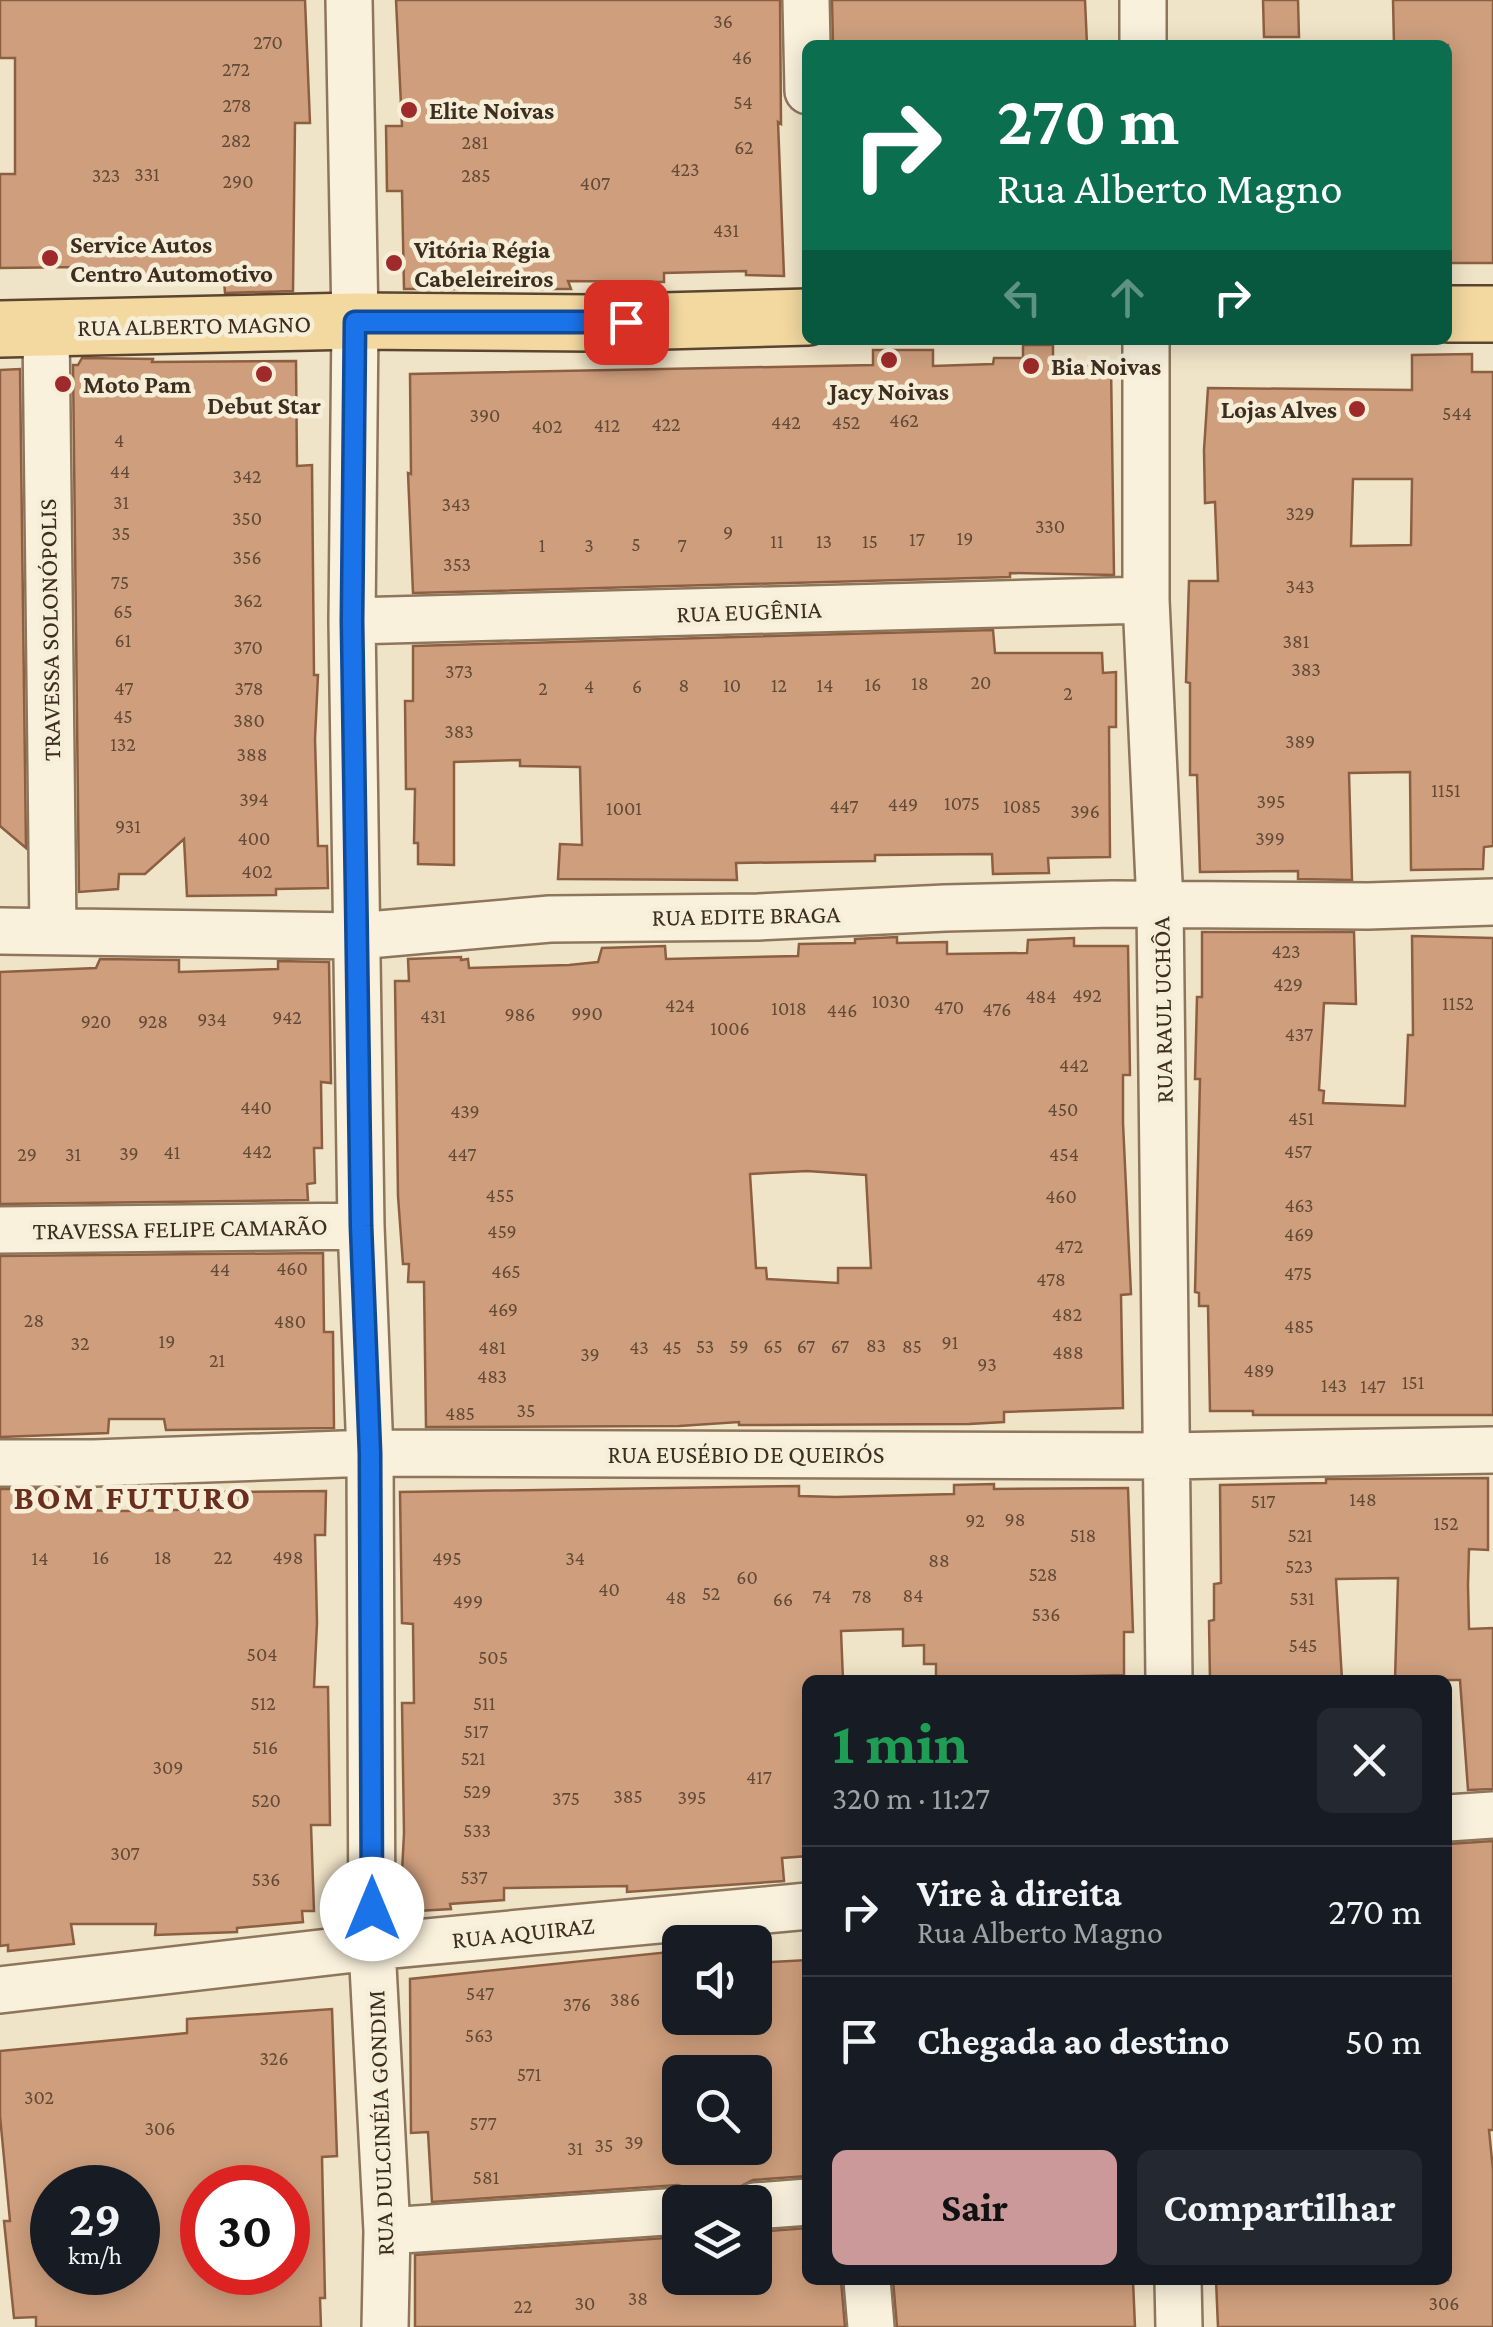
<!DOCTYPE html>
<html lang="pt">
<meta charset="utf-8">
<style>
body{margin:0;font-family:"Crimson Pro",serif;background:#242831;color:#f1f3f6;height:100vh;display:flex;flex-direction:column;font-size:38px;white-space:nowrap}
*{box-sizing:border-box;margin:0}
p{font-size:32px;color:#9ea1a6}
.icon{flex:none;width:55px;height:55px;fill:none;stroke:currentColor;stroke-width:2;stroke-linecap:round;stroke-linejoin:round}
.map{position:relative;flex:1;overflow:hidden}
.panel{position:absolute;left:802px;top:1675px;width:650px;height:610px;display:flex;flex-direction:column;background:#171b24;border-radius:15px;box-shadow:0 5px 25px #0003}
.panel>*{flex:none}
.guide{position:absolute;left:802px;top:40px;width:650px;height:305px;border-radius:15px;box-shadow:0 5px 25px #0003;background:#0b6e4f;color:#fff;overflow:hidden}
.tools{position:absolute;left:662px;top:1925px;display:grid;gap:20px}
.tools a{display:grid;place-items:center;width:110px;height:110px;border-radius:15px;background:#171b24;box-shadow:0 5px 25px #0003;font-size:50px}
.speed{position:absolute;left:30px;top:2165px;display:flex;gap:20px;font-size:50px;font-weight:700;text-align:center}
.speed>*{display:grid;place-content:center;width:130px;height:130px;border-radius:50%;background:#171b24;box-shadow:0 5px 25px #0003;line-height:1}
.speed small{font-size:25px;font-weight:400}
.speed .limit{border:15px solid #d22;background:#fff;color:#111}
.pin{position:absolute;display:grid;place-items:center;width:85px;height:85px;color:#fff;margin:-42px;border-radius:20px;box-shadow:0 5px 15px #0006}
.me{position:absolute;width:110px;margin:-55px;rotate:0deg;stroke-linejoin:round;filter:drop-shadow(0 0 8px #0008)}
.turn{display:flex;align-items:center;gap:35px;height:210px;padding:0 30px;font-size:45px}
.turn .icon{width:130px;height:130px;stroke-width:2.5}
.turn b{display:block;font-size:70px;line-height:85px}
.lanes{display:flex;align-items:center;height:95px;padding:0 30px;background:#0003;justify-content:center;gap:50px;direction:ltr}
.lanes .off{opacity:.35}
.round{display:grid;place-items:center;flex:none;width:105px;height:105px;border-radius:15px;background:#242831}
.head{display:flex;align-items:center;justify-content:space-between;height:170px;padding:0 30px}
h1{font-size:60px;font-weight:700;line-height:75px;color:#1e9e55}
.action{display:flex;gap:20px;margin-top:auto;padding:20px 30px}
.action a{flex:1;height:115px;border-radius:15px;background:#cc999b;color:#111;font-size:40px;font-weight:700;line-height:115px;text-align:center}
.action a+a{background:#242831;color:#f1f3f6}
ul{padding:0;list-style:none}
li{display:flex;align-items:center;gap:30px;height:130px;padding:0 30px;border-top:2px solid #363941}
li div{flex:1}
li b{display:block;font-size:38px}
li em{font-style:normal}
.map>svg:first-child{display:block}
.building{fill:#cf9f7d;stroke:#8d5f41;stroke-width:2.5;fill-rule:evenodd}
.lines{fill:none;stroke-linecap:round;stroke-linejoin:round}
.street-casing{stroke:#8d765c;stroke-width:50}
.primary-casing{stroke:#5b4430;stroke-width:60}
.street{stroke:#faf1dc;stroke-width:45}
.primary{stroke:#f3d9a0;stroke-width:55}
.route-casing{stroke:#114b97;stroke-width:25}
.route{stroke:#1a73e8;stroke-width:18}
.poi-dot{fill:#9e2a2b;stroke:#f7eed8;stroke-width:4}
.labels{text-anchor:middle;stroke-width:9;stroke-linejoin:round;paint-order:stroke}
.number-label{font-size:20px;fill:#624a37}
.poi-label{font-size:25px;font-weight:bold;fill:#3d2e20;stroke:#f7eed8;text-anchor:start}
.street-label{font-size:25px;fill:#3d2e20;stroke:#f7eed8}
.district-label{font-size:35px;font-weight:bold;letter-spacing:2.5px;fill:#6b2e1e;stroke:#f7eed8}
</style>
<div class="map">
<svg width="1493" height="2327" viewBox="0 0 1493 2327">
<rect width="100%" height="100%" fill="#f0e4c8"/>
<path class="building" d="M0 0H305L310 123H295L293 291 225 293 224 280 83 276V267L0 268V174H15V58H0Z
M396 0H780L781 124 778 122 784 276 746 275V271L664 273V282L568 281 571 289H404L402 191H387L386 126H402Z
M832 0H1085L1087 45H833Z
M1263 0H1298L1299 37H1264Z
M1393 0H1493V263H1448V45H1394Z
M1023 345H1053V367L1111 365 1114 575 1010 573V577L413 593 408 473 411 474 410 374 873 365V350H933V366L993 364 994 358H1023Z
M1472 354V372H1493V846L1484 847 1483 869 1411 870 1410 772 1349 773 1352 880 1298 879V871L1200 872 1197 775H1190V683L1186 682 1189 581H1218L1215 502 1205 503 1204 450 1208 388 1412 390V355ZM1353 479H1412L1411 545 1351 546Z
M82 358 153 359 152 362 296 361 297 466 312 465 314 675H318L315 739 318 846H327L328 888 276 889V895L187 896 184 839 145 874H119L118 889 79 892 73 365H78Z
M20 369 26 848 0 826V370Z
M993 630 995 653H1102L1103 673 1116 672V727H1109L1110 857 1048 858 1049 873 993 874 992 854 875 855V861L736 863 737 880 558 879 560 844 582 845 580 767 520 766V760L454 762V865L418 864V843H414L415 789H406L405 701H413V646Z
M1202 932H1354L1356 1004 1324 1003 1319 1090 1324 1091 1323 1103 1405 1106 1408 1035H1413L1412 936 1493 938V1415H1253V1411H1210L1208 1306H1199V1293L1195 1292 1200 1079H1195L1197 997H1202Z
M897 937V943L947 942V954L1027 953 1028 940 1074 938V946H1128L1130 1075H1123V1123L1131 1294 1121 1295 1123 1408 1004 1412V1422L969 1424 739 1425V1422L679 1426 426 1427 424 1282H408L409 1264H403L398 1196 395 981H409L408 959 461 957V960L468 959 469 968 569 965 598 962 602 948 665 946 666 959 798 956 799 944 855 943V939ZM807 1171 866 1175 871 1268H838V1283L767 1279 766 1268H756L750 1174Z
M100 959 179 960V972L278 969V961L329 962 331 1083 321 1082 322 1148H314L315 1183 307 1184 308 1200 0 1204V972L96 968Z
M323 1253 324 1332H333L334 1428 166 1430 164 1419H109L108 1433 0 1437V1256Z
M1488 1478V1550L1469 1549 1468 1585 1469 1629 1493 1628V1789L1468 1790 1460 1680H1395L1398 1578 1336 1579 1342 1680H1210L1209 1621 1214 1620V1584L1221 1583 1220 1485 1326 1483V1479Z
M994 1484V1489L1128 1488 1133 1632H1124V1675L936 1680V1664H924V1645L903 1646V1629L841 1631 843 1680H808V1856L782 1858 784 1881 627 1892V1886L504 1888V1900L450 1904 451 1909 400 1912 404 1833 402 1703H414L413 1624 402 1623 400 1492 799 1486V1496L836 1497 954 1494V1485Z
M0 1489H53V1494L70 1493V1510L123 1511 223 1509 222 1492 326 1491 325 1535H315L317 1623 314 1687H328L330 1825H311L314 1911H302L303 1922 237 1928V1932L155 1935 156 1924H71L74 1944 8 1951V1945L0 1946Z
M1493 1841V2130H1489L1493 2170V2327H1218L1216 2280H1448V1844Z
M669 1952 670 1963H680V2018H755V1963L808 1960V2176L753 2180 737 2188 696 2191 678 2185 432 2202 428 2132 411 2133 410 1979ZM680 2072H755V2148H680Z
M332 2009 337 2156 322 2157 325 2298H320L321 2327H36V2317L14 2318 4 2221H10L0 2116V2051L187 2033V2019ZM52 2188H138V2272H52ZM202 2188H288V2273L202 2276Z
M808 2228V2280H841L845 2327H415V2255L680 2237V2278H755V2232Z
M893 2280H1133L1135 2327H897Z"/>
<g class="lines">
<g class="street-casing">
<path id="street" d="M349 0 355 321 352 621 361 1226 370 1453 372 1947 387 2231 385 2327
M806 0 808 91
M1143 0V45
M46 328 53 931
M1146 340V600L1160 904 1169 1680
M352 621 1146 600
M0 931 357 936 550 919 758 917 945 908 1113 904 1368 906 1493 902
M0 1230 361 1226
M0 1463H94L370 1453 1168 1456 1493 1450
M1448 1818 1493 1815
M0 1990 372 1947 808 1906
M755 2206 808 2202
M387 2231 680 2211
M867 2280 871 2327
M1178 2280 1179 2327"/>
</g>
<g class="primary-casing">
<path id="primary" d="M1448 314H1493
M0 329 355 321 590 323 808 317"/>
</g>
<use href="#street" class="street"/>
<use href="#primary" class="primary"/>
</g>
<g class="lines">
<g class="route-casing">
<path id="route" d="M372 1909 370 1453 361 1226 352 621 355 322H626"/>
</g>
<use href="#route" class="route"/>
</g>
<g class="poi-dot">
<circle cx="409" cy="110" r="10"/>
<circle cx="50" cy="258" r="10"/>
<circle cx="394" cy="263" r="10"/>
<circle cx="889" cy="360" r="10"/>
<circle cx="1031" cy="366" r="10"/>
<circle cx="264" cy="374" r="10"/>
<circle cx="63" cy="384" r="10"/>
<circle cx="1357" cy="409" r="10"/>
</g>
<g class="labels">
<g class="number-label">
<text x="723" y="28">36</text>
<text x="268" y="49">270</text>
<text x="742" y="64">46</text>
<text x="236" y="76">272</text>
<text x="743" y="109">54</text>
<text x="237" y="112">278</text>
<text x="236" y="147">282</text>
<text x="475" y="149">281</text>
<text x="744" y="154">62</text>
<text x="685" y="176">423</text>
<text x="147" y="181">331</text>
<text x="106" y="182">323</text>
<text x="476" y="182">285</text>
<text x="238" y="188">290</text>
<text x="595" y="190">407</text>
<text x="726" y="237">431</text>
<text x="1457" y="420">544</text>
<text x="485" y="422">390</text>
<text x="904" y="427">462</text>
<text x="786" y="429">442</text>
<text x="846" y="429">452</text>
<text x="666" y="431">422</text>
<text x="607" y="432">412</text>
<text x="547" y="433">402</text>
<text x="119" y="447">4</text>
<text x="120" y="478">44</text>
<text x="247" y="483">342</text>
<text x="121" y="509">31</text>
<text x="456" y="511">343</text>
<text x="1300" y="520">329</text>
<text x="247" y="525">350</text>
<text x="1050" y="533">330</text>
<text x="728" y="539">9</text>
<text x="121" y="540">35</text>
<text x="965" y="545">19</text>
<text x="917" y="546">17</text>
<text x="777" y="548">11</text>
<text x="824" y="548">13</text>
<text x="870" y="548">15</text>
<text x="636" y="551">5</text>
<text x="542" y="552">1</text>
<text x="589" y="552">3</text>
<text x="682" y="552">7</text>
<text x="247" y="564">356</text>
<text x="457" y="571">353</text>
<text x="120" y="589">75</text>
<text x="1300" y="593">343</text>
<text x="248" y="607">362</text>
<text x="123" y="618">65</text>
<text x="123" y="647">61</text>
<text x="1296" y="648">381</text>
<text x="248" y="654">370</text>
<text x="1306" y="676">383</text>
<text x="459" y="678">373</text>
<text x="981" y="689">20</text>
<text x="920" y="690">18</text>
<text x="873" y="691">16</text>
<text x="684" y="692">8</text>
<text x="732" y="692">10</text>
<text x="779" y="692">12</text>
<text x="825" y="692">14</text>
<text x="589" y="693">4</text>
<text x="637" y="693">6</text>
<text x="124" y="695">47</text>
<text x="249" y="695">378</text>
<text x="543" y="695">2</text>
<text x="1068" y="700">2</text>
<text x="123" y="723">45</text>
<text x="249" y="727">380</text>
<text x="459" y="738">383</text>
<text x="1300" y="748">389</text>
<text x="123" y="751">132</text>
<text x="252" y="761">388</text>
<text x="1446" y="797">1151</text>
<text x="254" y="806">394</text>
<text x="1271" y="808">395</text>
<text x="962" y="810">1075</text>
<text x="903" y="811">449</text>
<text x="844" y="813">447</text>
<text x="1022" y="813">1085</text>
<text x="624" y="815">1001</text>
<text x="1085" y="818">396</text>
<text x="128" y="833">931</text>
<text x="254" y="845">400</text>
<text x="1270" y="845">399</text>
<text x="257" y="878">402</text>
<text x="1286" y="958">423</text>
<text x="1288" y="991">429</text>
<text x="1087" y="1002">492</text>
<text x="1041" y="1003">484</text>
<text x="891" y="1008">1030</text>
<text x="1458" y="1010">1152</text>
<text x="680" y="1012">424</text>
<text x="949" y="1014">470</text>
<text x="789" y="1015">1018</text>
<text x="997" y="1016">476</text>
<text x="842" y="1017">446</text>
<text x="587" y="1020">990</text>
<text x="520" y="1021">986</text>
<text x="433" y="1023">431</text>
<text x="287" y="1024">942</text>
<text x="212" y="1026">934</text>
<text x="96" y="1028">920</text>
<text x="153" y="1028">928</text>
<text x="730" y="1035">1006</text>
<text x="1299" y="1041">437</text>
<text x="1074" y="1072">442</text>
<text x="256" y="1114">440</text>
<text x="1063" y="1116">450</text>
<text x="465" y="1118">439</text>
<text x="1301" y="1125">451</text>
<text x="257" y="1158">442</text>
<text x="1298" y="1158">457</text>
<text x="172" y="1159">41</text>
<text x="129" y="1160">39</text>
<text x="27" y="1161">29</text>
<text x="73" y="1161">31</text>
<text x="462" y="1161">447</text>
<text x="1064" y="1161">454</text>
<text x="500" y="1202">455</text>
<text x="1061" y="1203">460</text>
<text x="1299" y="1212">463</text>
<text x="502" y="1238">459</text>
<text x="1299" y="1241">469</text>
<text x="1069" y="1253">472</text>
<text x="292" y="1275">460</text>
<text x="220" y="1276">44</text>
<text x="506" y="1278">465</text>
<text x="1298" y="1280">475</text>
<text x="1051" y="1286">478</text>
<text x="503" y="1316">469</text>
<text x="1067" y="1321">482</text>
<text x="34" y="1327">28</text>
<text x="290" y="1328">480</text>
<text x="1299" y="1333">485</text>
<text x="167" y="1348">19</text>
<text x="950" y="1349">91</text>
<text x="80" y="1350">32</text>
<text x="876" y="1352">83</text>
<text x="705" y="1353">53</text>
<text x="739" y="1353">59</text>
<text x="773" y="1353">65</text>
<text x="806" y="1353">67</text>
<text x="840" y="1353">67</text>
<text x="912" y="1353">85</text>
<text x="492" y="1354">481</text>
<text x="639" y="1354">43</text>
<text x="672" y="1354">45</text>
<text x="1068" y="1359">488</text>
<text x="590" y="1361">39</text>
<text x="217" y="1367">21</text>
<text x="987" y="1371">93</text>
<text x="1259" y="1377">489</text>
<text x="492" y="1383">483</text>
<text x="1413" y="1389">151</text>
<text x="1334" y="1392">143</text>
<text x="1373" y="1393">147</text>
<text x="526" y="1417">35</text>
<text x="460" y="1420">485</text>
<text x="1363" y="1506">148</text>
<text x="1263" y="1508">517</text>
<text x="1015" y="1526">98</text>
<text x="975" y="1527">92</text>
<text x="1446" y="1530">152</text>
<text x="1083" y="1542">518</text>
<text x="1300" y="1542">521</text>
<text x="101" y="1564">16</text>
<text x="163" y="1564">18</text>
<text x="223" y="1564">22</text>
<text x="288" y="1564">498</text>
<text x="40" y="1565">14</text>
<text x="447" y="1565">495</text>
<text x="575" y="1565">34</text>
<text x="939" y="1567">88</text>
<text x="1299" y="1573">523</text>
<text x="1043" y="1581">528</text>
<text x="747" y="1584">60</text>
<text x="609" y="1596">40</text>
<text x="711" y="1600">52</text>
<text x="913" y="1602">84</text>
<text x="822" y="1603">74</text>
<text x="862" y="1603">78</text>
<text x="676" y="1604">48</text>
<text x="1302" y="1605">531</text>
<text x="783" y="1606">66</text>
<text x="468" y="1608">499</text>
<text x="1046" y="1621">536</text>
<text x="1303" y="1652">545</text>
<text x="262" y="1661">504</text>
<text x="493" y="1664">505</text>
<text x="263" y="1710">512</text>
<text x="484" y="1710">511</text>
<text x="476" y="1738">517</text>
<text x="265" y="1754">516</text>
<text x="473" y="1765">521</text>
<text x="168" y="1774">309</text>
<text x="759" y="1784">417</text>
<text x="477" y="1798">529</text>
<text x="628" y="1803">385</text>
<text x="692" y="1804">395</text>
<text x="566" y="1805">375</text>
<text x="266" y="1807">520</text>
<text x="477" y="1837">533</text>
<text x="125" y="1860">307</text>
<text x="474" y="1884">537</text>
<text x="266" y="1886">536</text>
<text x="480" y="2000">547</text>
<text x="625" y="2006">386</text>
<text x="577" y="2011">376</text>
<text x="479" y="2042">563</text>
<text x="274" y="2065">326</text>
<text x="529" y="2081">571</text>
<text x="39" y="2104">302</text>
<text x="483" y="2130">577</text>
<text x="160" y="2135">306</text>
<text x="634" y="2149">39</text>
<text x="604" y="2152">35</text>
<text x="575" y="2155">31</text>
<text x="486" y="2184">581</text>
<text x="638" y="2305">38</text>
<text x="585" y="2310">30</text>
<text x="1444" y="2310">306</text>
<text x="523" y="2313">22</text>
</g>
<g class="poi-label">
<text x="429" y="119">Elite Noivas</text>
<text x="70" y="253">Service Autos<tspan x="70" dy="29">Centro Automotivo</tspan></text>
<text x="414" y="258">Vitória Régia<tspan x="414" dy="29">Cabeleireiros</tspan></text>
<text x="1051" y="375">Bia Noivas</text>
<text x="83" y="393">Moto Pam</text>
<text x="889" y="400" text-anchor="middle">Jacy Noivas</text>
<text x="264" y="414" text-anchor="middle">Debut Star</text>
<text x="1337" y="418" text-anchor="end">Lojas Alves</text>
</g>
<g class="street-label">
<text transform="translate(194 325) rotate(-1)" y="9">RUA ALBERTO MAGNO</text>
<text transform="translate(749 611) rotate(-2)" y="9">RUA EUGÊNIA</text>
<text transform="translate(49 630) rotate(-91)" y="9">TRAVESSA SOLONÓPOLIS</text>
<text transform="translate(746 915) rotate(-1)" y="9">RUA EDITE BRAGA</text>
<text transform="translate(1162 1010) rotate(-91)" y="9">RUA RAUL UCHÔA</text>
<text transform="translate(180 1228) rotate(-1)" y="9">TRAVESSA FELIPE CAMARÃO</text>
<text x="746" y="1463">RUA EUSÉBIO DE QUEIRÓS</text>
<text transform="translate(523 1932) rotate(-6)" y="9">RUA AQUIRAZ</text>
<text transform="translate(380 2123) rotate(-92)" y="9">RUA DULCINÉIA GONDIM</text>
</g>
<g class="district-label">
<text x="133" y="1509">BOM FUTURO</text>
</g>
</g>
</svg>
<div class="tools">
<a><svg class="icon" aria-label="sound" viewBox="0 0 24 24"><path d="M4 9h4l5-4v14l-5-4H4zM17 9q2 3 0 6"/></svg></a>
<a><svg class="icon" aria-label="search" viewBox="0 0 24 24"><circle cx="10" cy="10" r="6"/><path d="M15 15l6 6"/></svg></a>
<a><svg class="icon" aria-label="layers" viewBox="0 0 24 24"><path d="M12 4l9 5-9 5-9-5zM3 14l9 5 9-5"/></svg></a>
</div>
<div class="speed"><div>29<small>km/h</small></div><div class="limit">30</div></div>
<div class="pin" style="left:626px;top:322px;background:#d93025"><svg class="icon" aria-label="arrive" viewBox="0 0 24 24"><path d="M6 21V4h12l-3 4 3 4H6"/></svg></div>
<svg class="me" style="left:372px;top:1909px" viewBox="-20 -20 40 40"><circle r="19" fill="#fff"/><path d="M0-13L10 11 0 6-10 11z" fill="#1a73e8"/></svg>
<div class="guide">
<div class="turn"><svg class="icon" aria-label="right" viewBox="0 0 24 24"><path d="M7 20v-9h11M14 6l5 5-5 5"/></svg><div><b>270 m</b>Rua Alberto Magno</div></div>
<div class="lanes"><svg class="icon off" aria-label="left" viewBox="0 0 24 24"><path d="M17 20v-9H6M10 6l-5 5 5 5"/></svg><svg class="icon off" aria-label="ahead" viewBox="0 0 24 24"><path d="M12 20V5M6 11l6-6 6 6"/></svg><svg class="icon" aria-label="right" viewBox="0 0 24 24"><path d="M7 20v-9h11M14 6l5 5-5 5"/></svg></div>
</div>
<section class="panel">
<div class="head"><div><h1>1 min</h1><p>320 m · 11:27</p></div><a class="round"><svg class="icon" aria-label="close" viewBox="0 0 24 24"><path d="M6 6l12 12M18 6L6 18"/></svg></a></div>
<ul>
<li><svg class="icon" aria-label="right" viewBox="0 0 24 24"><path d="M7 20v-9h11M14 6l5 5-5 5"/></svg><div><b>Vire à direita</b><p>Rua Alberto Magno</p></div><em>270 m</em></li>
<li><svg class="icon" aria-label="arrive" viewBox="0 0 24 24"><path d="M6 21V4h12l-3 4 3 4H6"/></svg><div><b>Chegada ao destino</b></div><em>50 m</em></li>
</ul>
<div class="action"><a>Sair</a><a>Compartilhar</a></div>
</section>
</div>
